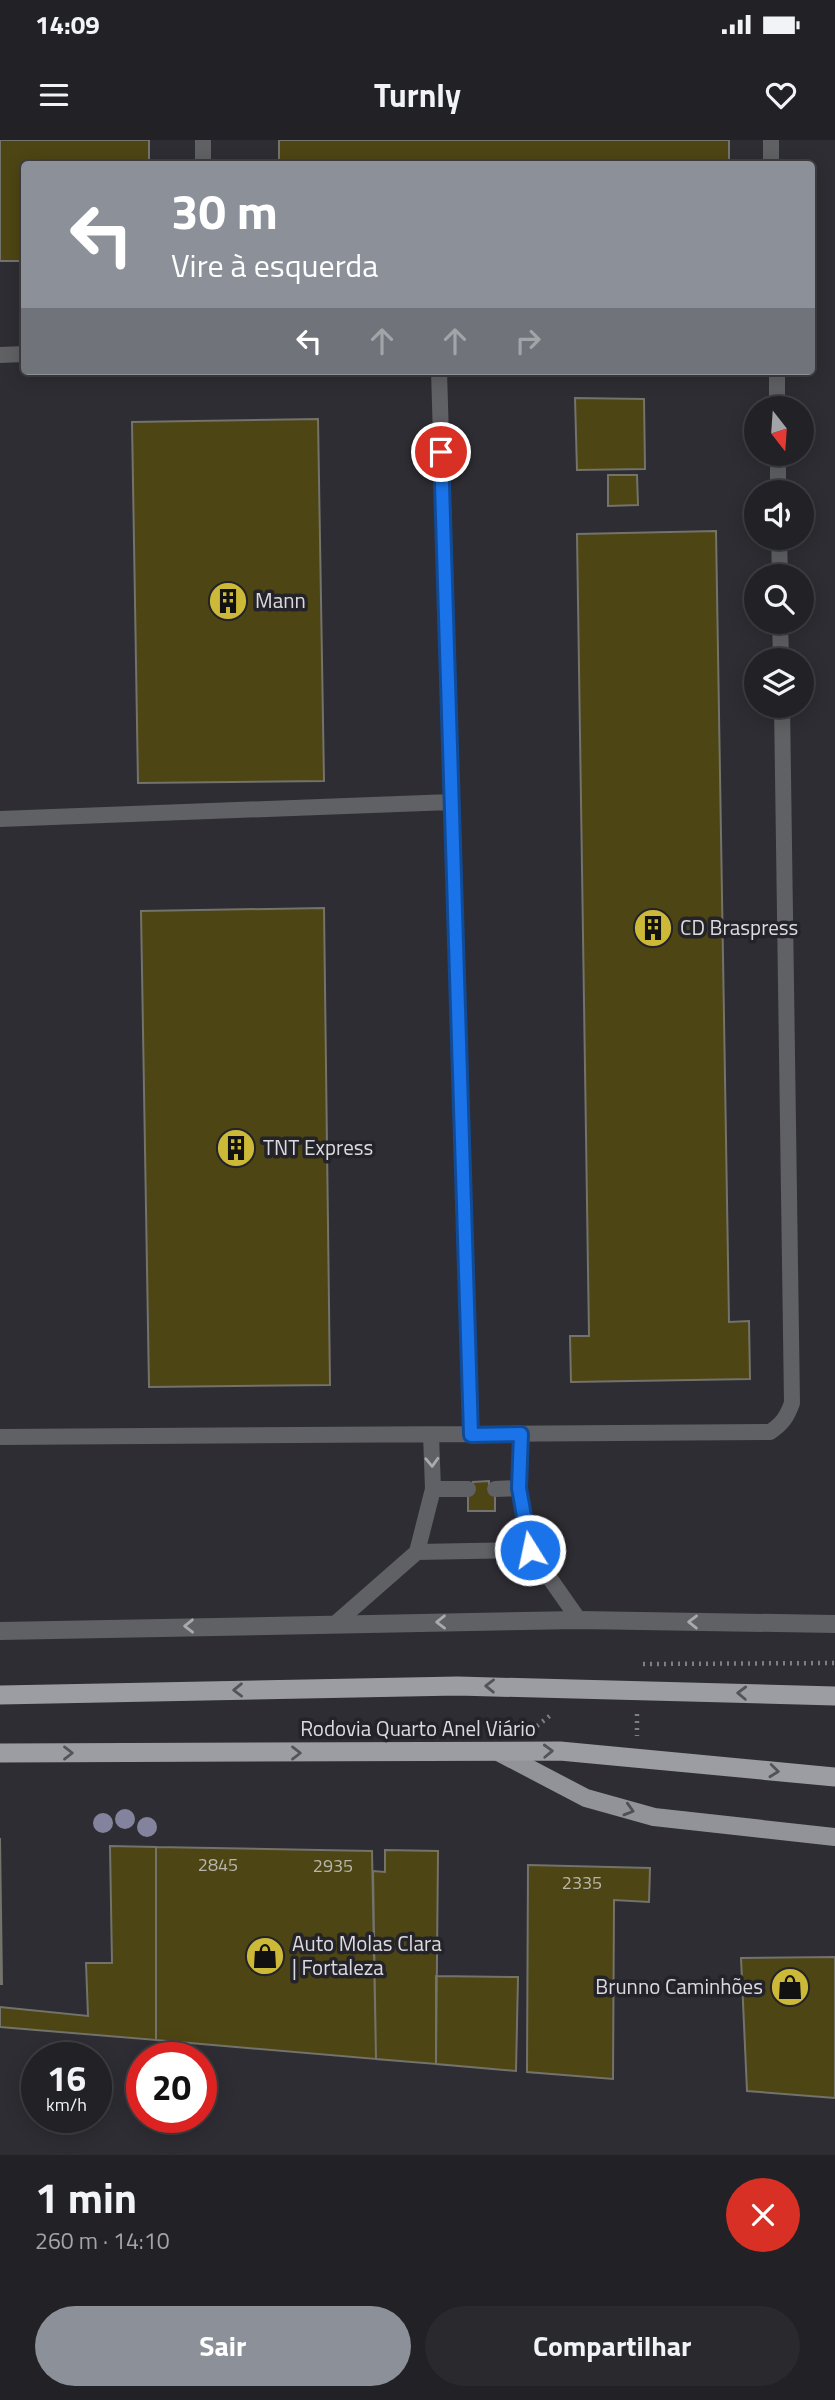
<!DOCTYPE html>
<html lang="pt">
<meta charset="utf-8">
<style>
body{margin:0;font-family:"Titillium Web",sans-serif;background:#2a2a2e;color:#f1f3f6;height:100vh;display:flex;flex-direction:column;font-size:26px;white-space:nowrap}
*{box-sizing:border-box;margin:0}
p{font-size:23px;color:#a2a4a7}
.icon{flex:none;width:38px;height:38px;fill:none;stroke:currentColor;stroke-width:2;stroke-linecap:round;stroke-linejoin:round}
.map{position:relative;height:2015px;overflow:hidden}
.panel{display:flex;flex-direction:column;background:#222226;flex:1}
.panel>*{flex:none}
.guide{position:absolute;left:21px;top:21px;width:794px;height:214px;border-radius:7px;box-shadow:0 4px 18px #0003,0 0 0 2px #3f3f43;background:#8c9099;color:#fff;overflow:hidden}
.needle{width:46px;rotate:163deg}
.controls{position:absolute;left:744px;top:256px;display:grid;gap:14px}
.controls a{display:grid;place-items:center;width:70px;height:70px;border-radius:50%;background:#222226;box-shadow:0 4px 18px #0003,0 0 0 2px #3f3f43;font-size:35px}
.speed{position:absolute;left:21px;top:1902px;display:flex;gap:14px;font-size:35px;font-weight:700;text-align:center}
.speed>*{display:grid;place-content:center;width:91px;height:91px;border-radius:50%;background:#222226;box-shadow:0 4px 18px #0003,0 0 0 2px #3f3f43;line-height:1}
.speed small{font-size:18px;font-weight:400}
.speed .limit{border:10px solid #d22;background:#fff;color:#111}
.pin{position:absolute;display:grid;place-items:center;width:60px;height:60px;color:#fff;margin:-30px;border:4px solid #fff;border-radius:50%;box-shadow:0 2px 7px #0007}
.me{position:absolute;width:77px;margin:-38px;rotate:350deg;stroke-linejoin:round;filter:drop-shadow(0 0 5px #0008)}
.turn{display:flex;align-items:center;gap:24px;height:147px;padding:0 35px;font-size:32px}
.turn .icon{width:91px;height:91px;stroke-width:2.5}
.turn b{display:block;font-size:49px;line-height:60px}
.lanes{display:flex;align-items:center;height:66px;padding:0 35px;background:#0003;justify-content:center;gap:35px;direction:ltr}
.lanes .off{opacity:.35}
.round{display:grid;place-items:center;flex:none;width:74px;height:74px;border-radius:37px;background:#2a2a2e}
.headline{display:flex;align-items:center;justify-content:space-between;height:119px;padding:0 35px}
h1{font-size:42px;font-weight:700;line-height:52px}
.cta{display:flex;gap:14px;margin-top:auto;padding:14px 35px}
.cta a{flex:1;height:80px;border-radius:42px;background:#8c9099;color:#fff;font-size:28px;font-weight:700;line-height:80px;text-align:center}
.cta a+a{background:#2a2a2e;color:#f1f3f6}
.status{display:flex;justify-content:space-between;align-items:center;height:49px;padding:0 35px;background:#222226;direction:ltr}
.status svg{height:19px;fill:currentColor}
header{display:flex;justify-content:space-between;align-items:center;height:91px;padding:0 35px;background:#222226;font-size:32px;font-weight:700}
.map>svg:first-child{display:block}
.building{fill:#4d4513;stroke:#73726b;stroke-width:2}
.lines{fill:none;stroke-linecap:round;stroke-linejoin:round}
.path{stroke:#7e7e83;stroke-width:4.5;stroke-dasharray:2 5;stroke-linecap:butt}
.service{stroke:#606164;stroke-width:16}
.tertiary{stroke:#606164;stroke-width:18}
.primary{stroke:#929299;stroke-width:18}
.trunk{stroke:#9c9ca3;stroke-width:19}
.tree{fill:#83839d}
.oneway{stroke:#aaaaae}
.oneway2{stroke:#53535a}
.oneway3{stroke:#4f4f56}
.route-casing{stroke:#114b97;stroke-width:18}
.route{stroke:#1a73e8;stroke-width:12}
.labels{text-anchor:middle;stroke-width:7;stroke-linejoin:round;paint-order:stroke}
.number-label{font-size:18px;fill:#b8b6ac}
.poi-label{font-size:21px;fill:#dbdbdf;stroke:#232329;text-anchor:start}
.street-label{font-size:21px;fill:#dbdbdf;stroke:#232329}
</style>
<div class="status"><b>14:09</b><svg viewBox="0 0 49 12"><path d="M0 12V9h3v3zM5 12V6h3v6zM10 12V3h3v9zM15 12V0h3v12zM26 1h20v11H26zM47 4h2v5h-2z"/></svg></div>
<header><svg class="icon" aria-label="menu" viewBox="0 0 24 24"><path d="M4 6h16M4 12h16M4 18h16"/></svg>Turnly<svg class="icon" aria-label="heart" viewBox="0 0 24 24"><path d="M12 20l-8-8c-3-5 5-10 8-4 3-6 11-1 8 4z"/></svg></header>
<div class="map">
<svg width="835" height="2015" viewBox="0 0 835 2015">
<rect width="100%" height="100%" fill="#2d2d33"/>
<path class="building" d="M0 0H149V24H24V121H0Z
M279 0H729V24H279Z
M575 258 644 259 645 329 577 330Z
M318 279 324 641 138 643 132 282Z
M608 335H637L638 365 608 366Z
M716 391 729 1182 749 1181 750 1239 571 1242 570 1196H589L577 394Z
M324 768 330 1245 149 1247 141 771Z
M489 1341V1348L495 1349V1371H468V1349H473V1342Z
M0 1698 2 1844H0Z
M110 1706 156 1707V1900L0 1887V1867L88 1876 86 1823H112Z
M156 1707 372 1711 376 1919 156 1900Z
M385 1710 438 1711 436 1924 376 1919 373 1731 385 1732Z
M528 1725 650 1728 649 1762 614 1760 613 1939 527 1932Z
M835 1817V1958L747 1951 741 1818Z
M436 1836 518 1837 516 1931 436 1924Z"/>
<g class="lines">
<path class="path" d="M643 1524 835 1523
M637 1574V1596
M537 1586 552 1574"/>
<path class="service" d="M203 0V24
M771 0V24
M0 215 24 214
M439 231 471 1295
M777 231V268
M778 313V352
M779 397 780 436
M780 481 781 520
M0 679 451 662
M0 1297 770 1292C782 1284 787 1277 792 1263L782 565
M519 1348 521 1294
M433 1349H468
M495 1349 519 1348 530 1410 579 1480
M417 1412 530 1410
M336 1483 417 1412 433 1349 431 1295"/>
<path class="tertiary" d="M0 1491 579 1480 835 1484"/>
<path class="primary" d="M500 1613 586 1658 654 1677 835 1697"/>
<path class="trunk" d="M0 1555 458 1546 835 1556
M0 1613 560 1611 835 1637"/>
</g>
<g class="tree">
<circle cx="125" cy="1679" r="10"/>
<circle cx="103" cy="1683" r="10"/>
<circle cx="147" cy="1687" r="10"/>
</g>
<defs><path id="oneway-chevron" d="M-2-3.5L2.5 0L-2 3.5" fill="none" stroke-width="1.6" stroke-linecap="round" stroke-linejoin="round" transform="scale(1.75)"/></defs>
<g class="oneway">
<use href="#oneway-chevron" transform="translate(432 1322) rotate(88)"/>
<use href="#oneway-chevron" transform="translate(441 1482) rotate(179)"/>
<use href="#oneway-chevron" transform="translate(693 1482) rotate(-179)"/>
<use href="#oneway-chevron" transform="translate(189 1486) rotate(179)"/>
</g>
<g class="oneway2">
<use href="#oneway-chevron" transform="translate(490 1546) rotate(-179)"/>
<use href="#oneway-chevron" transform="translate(238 1550) rotate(179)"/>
<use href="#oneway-chevron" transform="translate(742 1553) rotate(-178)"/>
<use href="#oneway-chevron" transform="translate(548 1611) rotate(-2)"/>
<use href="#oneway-chevron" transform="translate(68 1613)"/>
<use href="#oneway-chevron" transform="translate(296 1613)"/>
<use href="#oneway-chevron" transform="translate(774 1631) rotate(6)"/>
</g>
<use class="oneway3" href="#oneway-chevron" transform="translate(629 1670) rotate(16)"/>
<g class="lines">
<g class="route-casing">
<path id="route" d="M441 312 471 1295 521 1294 519 1348 530 1410"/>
</g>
<use href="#route" class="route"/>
</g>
<defs>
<g id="building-disc" transform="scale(2.0125)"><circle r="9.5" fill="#ccb938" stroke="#232329"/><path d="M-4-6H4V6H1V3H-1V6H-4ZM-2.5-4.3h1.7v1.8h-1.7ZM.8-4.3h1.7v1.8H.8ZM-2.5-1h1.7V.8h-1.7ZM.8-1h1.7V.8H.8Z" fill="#111"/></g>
<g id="shop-disc" transform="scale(2.0125)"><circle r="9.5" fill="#ccb938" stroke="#232329"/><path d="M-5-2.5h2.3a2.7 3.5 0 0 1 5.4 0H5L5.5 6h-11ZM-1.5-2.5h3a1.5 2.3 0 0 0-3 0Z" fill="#111"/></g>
</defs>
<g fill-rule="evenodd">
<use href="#building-disc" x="228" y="461"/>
<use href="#building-disc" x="653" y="788"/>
<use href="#building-disc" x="236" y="1008"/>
<use href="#shop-disc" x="265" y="1816"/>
<use href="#shop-disc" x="790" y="1847"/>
</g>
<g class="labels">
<g class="number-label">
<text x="218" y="1731">2845</text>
<text x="333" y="1732">2935</text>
<text x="582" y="1749">2335</text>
</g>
<g class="poi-label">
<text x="255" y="468">Mann</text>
<text x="680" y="795">CD Braspress</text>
<text x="263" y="1015">TNT Express</text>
<text x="292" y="1811">Auto Molas Clara<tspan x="292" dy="24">| Fortaleza</tspan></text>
<text x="763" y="1854" text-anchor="end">Brunno Caminhões</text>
</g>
<g class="street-label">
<text x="418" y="1596">Rodovia Quarto Anel Viário</text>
</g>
</g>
</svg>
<div class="controls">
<a><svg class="needle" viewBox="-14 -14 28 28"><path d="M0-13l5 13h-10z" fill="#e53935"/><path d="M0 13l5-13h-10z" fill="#a2a4a7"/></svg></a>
<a><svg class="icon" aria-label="sound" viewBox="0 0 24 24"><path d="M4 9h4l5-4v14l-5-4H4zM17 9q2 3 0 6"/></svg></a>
<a><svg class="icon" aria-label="search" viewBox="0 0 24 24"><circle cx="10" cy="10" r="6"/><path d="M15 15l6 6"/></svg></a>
<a><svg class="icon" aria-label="layers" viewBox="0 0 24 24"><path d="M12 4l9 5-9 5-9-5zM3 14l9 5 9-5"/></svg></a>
</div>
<div class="speed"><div>16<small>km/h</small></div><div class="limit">20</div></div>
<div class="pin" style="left:441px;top:312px;background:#d93025"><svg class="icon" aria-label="arrive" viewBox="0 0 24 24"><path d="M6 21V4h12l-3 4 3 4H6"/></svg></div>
<svg class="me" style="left:530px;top:1410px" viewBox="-20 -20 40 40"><circle r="17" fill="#1a73e8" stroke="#fff" stroke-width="3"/><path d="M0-11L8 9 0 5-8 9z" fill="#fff"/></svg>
<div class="guide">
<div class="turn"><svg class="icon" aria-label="left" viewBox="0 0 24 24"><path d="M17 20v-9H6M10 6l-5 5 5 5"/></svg><div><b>30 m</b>Vire à esquerda</div></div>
<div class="lanes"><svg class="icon" aria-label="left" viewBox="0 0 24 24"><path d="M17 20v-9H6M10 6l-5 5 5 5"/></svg><svg class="icon off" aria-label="ahead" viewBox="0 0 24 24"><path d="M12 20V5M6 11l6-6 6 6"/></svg><svg class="icon off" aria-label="ahead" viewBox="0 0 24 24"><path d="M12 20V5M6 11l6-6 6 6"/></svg><svg class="icon off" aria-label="right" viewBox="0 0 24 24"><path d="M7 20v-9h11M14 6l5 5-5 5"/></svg></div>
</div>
</div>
<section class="panel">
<div class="headline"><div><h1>1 min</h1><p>260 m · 14:10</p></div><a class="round" style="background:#d93025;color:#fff"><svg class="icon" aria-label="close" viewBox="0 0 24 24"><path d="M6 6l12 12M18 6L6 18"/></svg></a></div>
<div class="cta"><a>Sair</a><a>Compartilhar</a></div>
</section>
